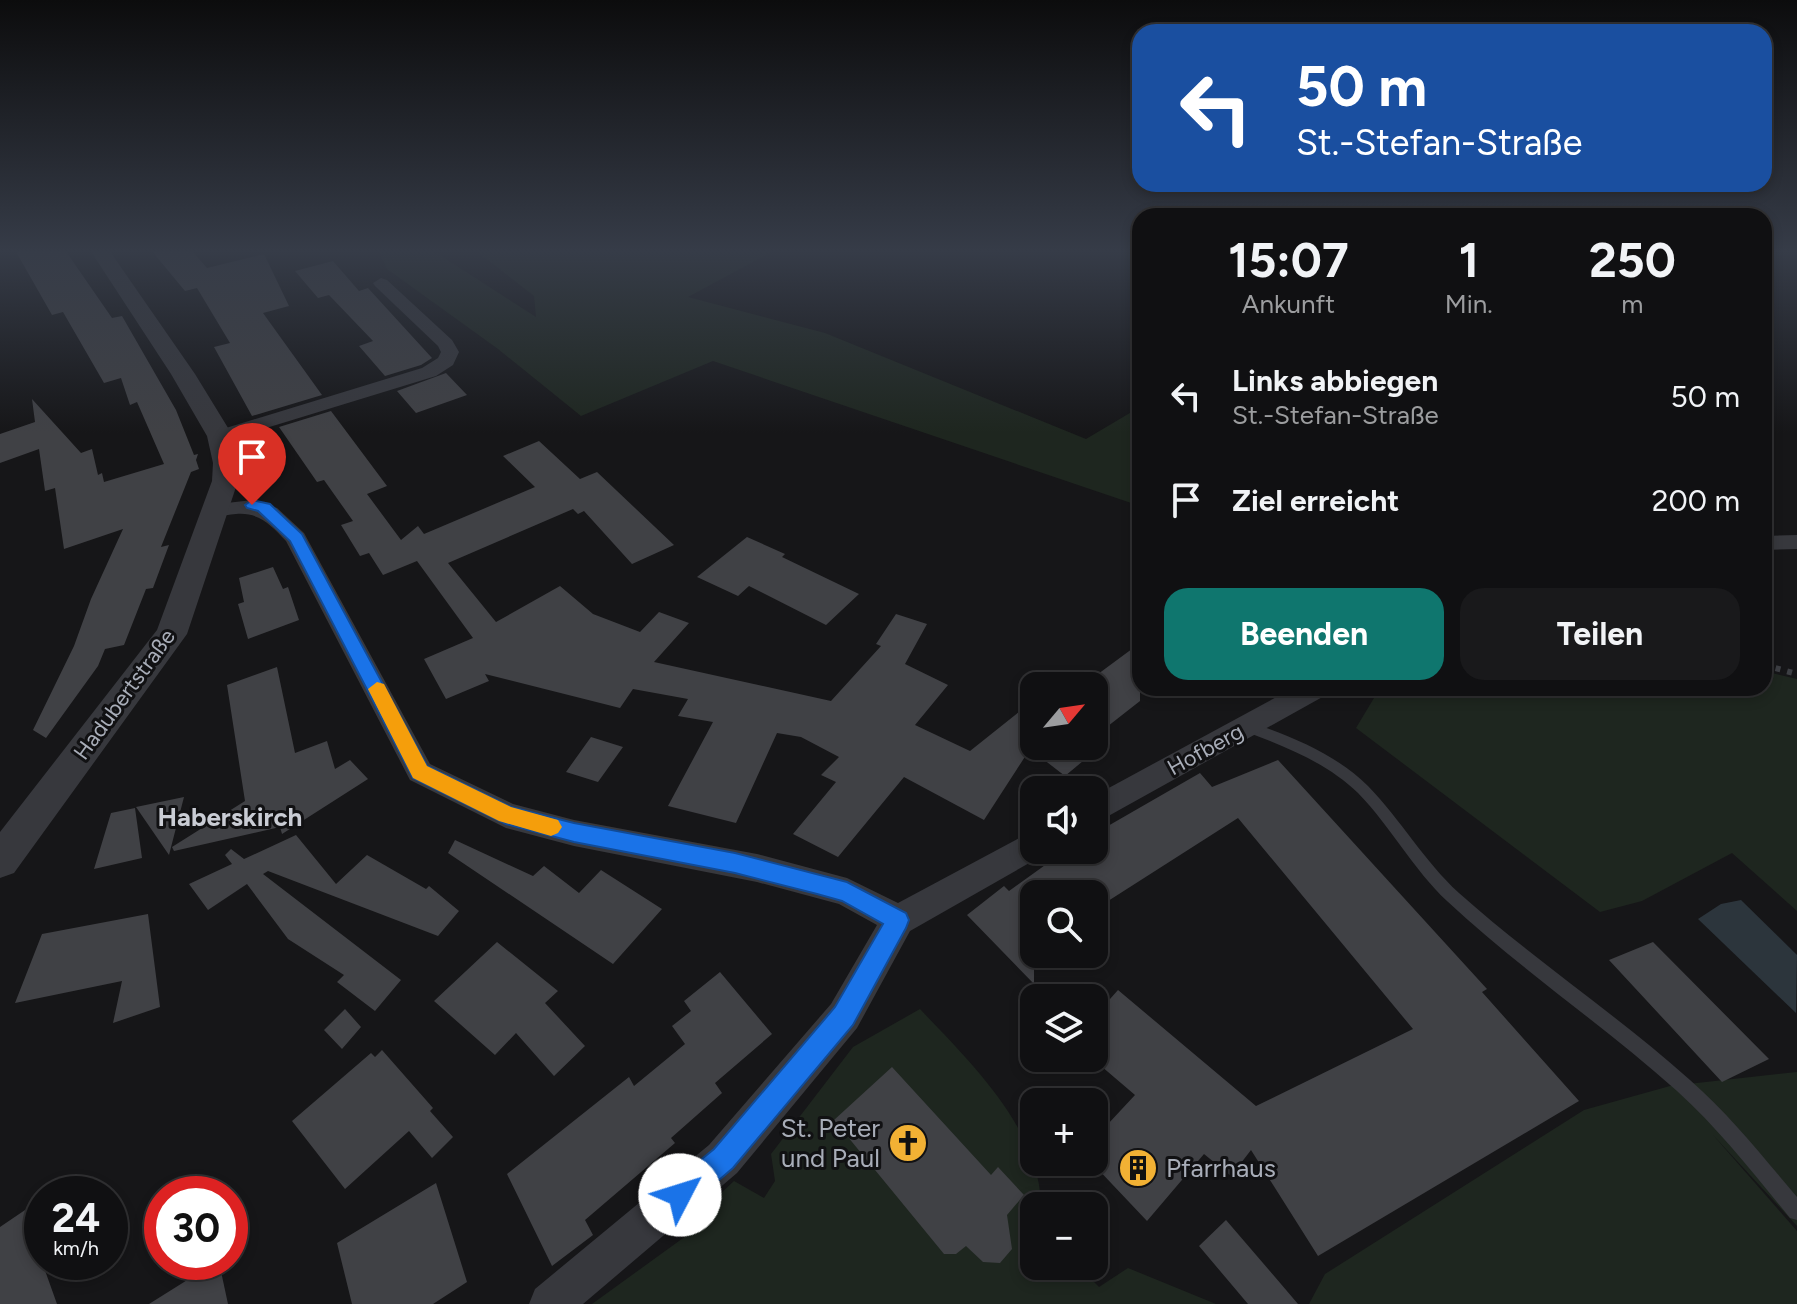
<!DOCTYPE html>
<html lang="de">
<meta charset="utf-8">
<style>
body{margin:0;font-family:Figtree,sans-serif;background:#19191b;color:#f1f3f6;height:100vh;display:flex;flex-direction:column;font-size:30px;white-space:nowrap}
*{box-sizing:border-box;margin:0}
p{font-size:26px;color:#9c9d9f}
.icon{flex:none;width:44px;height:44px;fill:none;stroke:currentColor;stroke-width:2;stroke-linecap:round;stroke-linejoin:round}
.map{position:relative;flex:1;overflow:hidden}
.side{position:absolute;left:1132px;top:208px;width:640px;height:488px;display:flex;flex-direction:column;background:#101012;border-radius:24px;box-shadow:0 4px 12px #0003,0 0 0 2px #303032}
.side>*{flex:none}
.banner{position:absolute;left:1132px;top:24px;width:640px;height:168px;border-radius:24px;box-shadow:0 4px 12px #0003,0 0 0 2px #303032;background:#1a4fa0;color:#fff;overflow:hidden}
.needle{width:52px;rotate:61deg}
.buttons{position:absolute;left:1020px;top:672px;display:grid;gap:16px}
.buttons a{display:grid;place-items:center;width:88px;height:88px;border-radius:16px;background:#101012;box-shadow:0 4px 12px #0003,0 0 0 2px #303032;font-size:40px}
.speed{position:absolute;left:24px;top:1176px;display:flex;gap:16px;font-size:40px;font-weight:700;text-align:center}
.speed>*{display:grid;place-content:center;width:104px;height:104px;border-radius:50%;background:#101012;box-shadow:0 4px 12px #0003,0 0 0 2px #303032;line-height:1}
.speed small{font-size:20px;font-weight:400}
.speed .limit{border:12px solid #d22;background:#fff;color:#111}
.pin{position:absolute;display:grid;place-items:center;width:68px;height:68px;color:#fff;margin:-82px -34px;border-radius:50% 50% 50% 0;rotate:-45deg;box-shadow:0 0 8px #0007}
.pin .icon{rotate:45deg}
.me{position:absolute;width:88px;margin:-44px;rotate:50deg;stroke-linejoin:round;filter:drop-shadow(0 0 6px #0008)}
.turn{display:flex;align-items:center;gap:28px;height:168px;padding:0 32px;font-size:36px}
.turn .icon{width:104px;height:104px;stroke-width:2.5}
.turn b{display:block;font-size:56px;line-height:68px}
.eta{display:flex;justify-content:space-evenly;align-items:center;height:136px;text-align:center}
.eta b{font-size:48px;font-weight:700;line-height:56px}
.primary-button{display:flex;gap:16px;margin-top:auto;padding:16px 32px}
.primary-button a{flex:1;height:92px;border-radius:24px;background:#0f766e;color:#fff;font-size:32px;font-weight:700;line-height:92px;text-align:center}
.primary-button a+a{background:#19191b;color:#f1f3f6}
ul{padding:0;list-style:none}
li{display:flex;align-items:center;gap:24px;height:104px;padding:0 32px}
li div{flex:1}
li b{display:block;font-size:30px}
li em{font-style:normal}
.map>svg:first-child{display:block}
.green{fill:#1e261f}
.water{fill:#2c353c}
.building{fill:#404145}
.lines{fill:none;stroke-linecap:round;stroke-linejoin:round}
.path{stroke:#3d3f44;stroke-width:6;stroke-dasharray:5 7;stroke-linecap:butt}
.service{fill:#37383d;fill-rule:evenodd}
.minor{fill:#37383d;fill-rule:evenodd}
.tertiary{fill:#37383d;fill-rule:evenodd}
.route{fill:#1a73e8;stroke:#114b97;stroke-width:2}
.slow{fill:#f59e0b}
.labels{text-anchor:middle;stroke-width:6;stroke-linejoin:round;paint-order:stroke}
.street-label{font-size:22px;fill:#a8adb8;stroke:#111113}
.quarter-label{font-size:26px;font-weight:bold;fill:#c9ccd4;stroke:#111113}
.near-poi-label{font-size:26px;fill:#a8adb8;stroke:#111113;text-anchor:end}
</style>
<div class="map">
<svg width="1797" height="1304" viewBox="0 0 1797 1304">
<rect width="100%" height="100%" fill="#161618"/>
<path class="green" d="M378 250H432L536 317 534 296 475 250H775L688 297 825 333 1086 439 1140 407V506L713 361 581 416 498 349 387 269Z
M1764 671 1797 679V911L1732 853 1642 901 1600 912 1356 728 1380 688H1764Z
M920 1009C970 1062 1040 1128 1041 1206H1034V1266H1078L1099 1287 1128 1268 1216 1304H592L708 1220 707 1206 734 1181 764 1198 775 1181 771 1154 853 1047Z
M1797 1072V1226L1713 1135 1797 1231V1304H1309L1325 1274 1584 1110 1670 1086Z"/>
<path class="water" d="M1741 900 1797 955 1796 1013 1698 919 1721 904Z"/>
<path class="building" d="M15 250H65L112 318 122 316 176 410 194 455 198 454 196 460 199 469 191 472 161 547 169 545 153 588 146 589 124 645 105 649 98 666 46 738 33 730 74 646 91 599 123 529 64 549 55 488 45 491 39 449 0 463V434L35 422 32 399 81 453 92 449 98 475 102 473 104 482 164 464 137 402 130 405 121 378 104 383 63 312 52 315Z
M151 250H191L207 268 264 254 289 306 263 313 322 395 252 416 214 347 230 343 197 288 185 291Z
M333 261 359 291 368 288 432 358 421 365 385 376 359 346 373 341 329 295 318 298 295 271Z
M446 373 467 395 416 413 397 391Z
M331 411 387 486 367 494 401 540 418 526 424 534 535 487 503 456 539 441 580 479 597 472 674 545 632 564 584 511 578 514 573 509 448 563 496 622 560 586 593 614 640 632 659 612 689 623 654 662 831 701 881 646 876 644 896 614 927 624 905 664 948 685 915 725 970 751 1034 700 1032 746H1101L1065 776 1030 749 984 820 904 777 838 857 793 834 836 782 821 775 839 757 801 737 777 733 736 823 668 806 713 722 678 716 688 699 633 689 620 708 485 674 489 681 446 699 424 659 473 638 417 561 383 575 369 553 360 556 341 525 353 521 324 480 317 482 279 427Z
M747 537 785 554 782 557 859 594 826 625 749 586 738 596 697 577Z
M273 567 283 589 288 587 299 620 248 639 238 604 244 602 239 578Z
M1140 643V701L1094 737V677Z
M277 667 295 753 327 741 335 769 350 760 368 779 282 834 280 827 174 851 172 847 245 801 227 685Z
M591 737 623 747 598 782 566 772Z
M1278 760 1487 989 1482 992 1579 1101 1318 1256 1251 1150 1231 1176 1204 1154 1147 1221 1094 1165V1139L1135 1095 1094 1060V1017L1118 990 1256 1106 1413 1029 1238 818 1094 910V894H1034V984L967 915 1004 886 1009 891 1066 850H1094V834L1200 773 1212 787Z
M184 797 169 855 136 807Z
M135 808 142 858 94 869 111 813Z
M296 835 336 884 367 855 426 889 429 886 459 911 438 936 268 871 263 874 401 980 375 1011 337 982 344 975 288 939 247 884 208 910 189 884 232 864 225 855 231 849 244 859Z
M455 840 533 876 544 866 579 893 601 870 662 909 613 964 448 853Z
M148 914 160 1007 113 1023 122 981 15 1003 42 934Z
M497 942 558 991 545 1003 585 1046 554 1076 516 1033 495 1055 434 1001Z
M1653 942 1769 1059 1722 1082 1609 960Z
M720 972 772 1034 715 1083 722 1093 671 1138 675 1143 585 1220 593 1235 552 1266 507 1174 629 1077 634 1086 685 1044 672 1026 691 1011 684 1001Z
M345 1009 361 1027 342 1049 324 1030Z
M382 1050 433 1108 430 1111 453 1137 432 1158 409 1131 345 1189 292 1121 371 1053 375 1057Z
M892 1067 991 1175 998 1167 1024 1195 1007 1215 1012 1249 1000 1263 983 1262 966 1246 956 1254H944L834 1120Z
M436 1183 467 1282 433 1304H352L337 1243Z
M28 1208 42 1262 57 1304H0V1227Z
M1226 1220 1275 1277 1298 1304H1248L1199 1246Z
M216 1262H219L228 1304H149Z"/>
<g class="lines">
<path class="path" d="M1764 665 1797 674"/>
<path class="service" d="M1246 721C1289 735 1336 754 1368 786 1401 820 1424 861 1459 893 1533 959 1616 1014 1690 1080 1730 1115 1763 1157 1797 1197V1220L1790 1218C1754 1174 1719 1129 1677 1091 1603 1025 1520 969 1447 901 1413 869 1391 827 1358 793 1326 762 1282 745 1241 730L1240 726 1241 722Z"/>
<path class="minor" d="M381 278 387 280 452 340 459 352 453 365 436 376 227 440H213L210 436 213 432 422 368 438 358 441 352 438 346 375 286 373 283Z
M253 500 277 508 304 533 430 764 513 804 574 820 757 854 847 878 898 903 1023 836 1034 832V850H1047L1045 854 910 931 857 1028 737 1173 583 1304H529L535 1289 709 1145 831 1004 877 925 839 904 757 882 574 846 506 828 410 780 286 541C271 525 259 512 236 514 226 515 218 517 209 515L206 510 209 505Z
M1797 535V549L1764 550V536Z
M1293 688H1329L1326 695 1094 824V796Z"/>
<path class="tertiary" d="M90 250H109L195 374 233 436 239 463 238 481 187 634 14 873 0 878V832L157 630 212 481 213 463 207 436 171 374Z"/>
</g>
<linearGradient id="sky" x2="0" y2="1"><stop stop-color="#0c0c0d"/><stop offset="0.58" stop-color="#363c48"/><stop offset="1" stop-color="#363c48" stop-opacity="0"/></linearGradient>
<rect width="1797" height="433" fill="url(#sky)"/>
<path class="route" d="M252 500 270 504 302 534 427 766 511 807 574 823 735 853 847 882 906 913 909 920 906 928 853 1025 733 1168 690 1205 680 1209 670 1205 666 1195 670 1185 714 1149 835 1007 883 924 842 901 817 894 735 873 574 842 506 824 413 778 290 541 258 511 247 508 245 505Z"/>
<path class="slow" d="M377 682 384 684 427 766 511 807 558 820 562 827 558 833 551 836 499 821 413 778 368 689Z"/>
<defs>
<g id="church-disc" transform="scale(2)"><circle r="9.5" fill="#f2b134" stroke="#111113"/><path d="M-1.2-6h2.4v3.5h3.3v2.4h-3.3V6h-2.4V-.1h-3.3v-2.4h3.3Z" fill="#111"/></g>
<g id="building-disc" transform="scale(2)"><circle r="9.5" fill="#f2b134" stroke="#111113"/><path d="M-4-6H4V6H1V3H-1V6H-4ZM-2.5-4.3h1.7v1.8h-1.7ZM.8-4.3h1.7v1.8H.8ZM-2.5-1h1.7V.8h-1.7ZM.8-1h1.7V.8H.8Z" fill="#111"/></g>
</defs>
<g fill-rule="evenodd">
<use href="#church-disc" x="908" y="1143"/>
<use href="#building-disc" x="1138" y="1168"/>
</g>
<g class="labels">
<g class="street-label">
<text transform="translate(124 694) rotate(-54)" y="8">Hadubertstraße</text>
<text transform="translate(1205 749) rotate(-29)" y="8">Hofberg</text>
</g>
<g class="quarter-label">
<text x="230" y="826">Haberskirch</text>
</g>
<g class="near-poi-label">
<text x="880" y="1137">St. Peter<tspan x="880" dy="30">und Paul</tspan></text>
<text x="1166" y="1177" text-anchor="start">Pfarrhaus</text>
</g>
</g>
</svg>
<div class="buttons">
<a><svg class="needle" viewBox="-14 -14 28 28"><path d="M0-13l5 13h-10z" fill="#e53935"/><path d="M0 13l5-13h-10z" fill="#9c9d9f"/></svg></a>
<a><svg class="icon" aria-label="sound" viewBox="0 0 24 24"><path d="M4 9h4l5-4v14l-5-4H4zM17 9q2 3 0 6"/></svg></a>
<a><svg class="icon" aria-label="search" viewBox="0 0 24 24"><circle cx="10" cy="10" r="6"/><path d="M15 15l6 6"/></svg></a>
<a><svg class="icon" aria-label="layers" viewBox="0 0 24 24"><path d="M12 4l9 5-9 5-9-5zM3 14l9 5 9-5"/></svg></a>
<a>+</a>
<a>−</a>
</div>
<div class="speed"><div>24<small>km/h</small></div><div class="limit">30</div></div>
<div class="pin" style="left:252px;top:505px;background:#d93025"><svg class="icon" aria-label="arrive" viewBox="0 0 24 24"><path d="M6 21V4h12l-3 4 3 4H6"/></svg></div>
<svg class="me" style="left:680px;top:1195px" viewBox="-20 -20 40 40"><circle r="19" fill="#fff"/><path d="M0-13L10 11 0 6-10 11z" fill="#1a73e8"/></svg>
<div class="banner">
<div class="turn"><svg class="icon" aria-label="left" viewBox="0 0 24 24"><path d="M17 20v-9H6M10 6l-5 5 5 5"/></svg><div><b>50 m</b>St.-Stefan-Straße</div></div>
</div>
<section class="side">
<div class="eta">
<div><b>15:07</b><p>Ankunft</p></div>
<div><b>1</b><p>Min.</p></div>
<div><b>250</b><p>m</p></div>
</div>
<ul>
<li><svg class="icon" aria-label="left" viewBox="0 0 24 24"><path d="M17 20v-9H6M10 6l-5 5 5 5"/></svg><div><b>Links abbiegen</b><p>St.-Stefan-Straße</p></div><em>50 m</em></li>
<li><svg class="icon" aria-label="arrive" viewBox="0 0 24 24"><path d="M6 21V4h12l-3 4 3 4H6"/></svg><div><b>Ziel erreicht</b></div><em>200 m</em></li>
</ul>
<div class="primary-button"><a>Beenden</a><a>Teilen</a></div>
</section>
</div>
